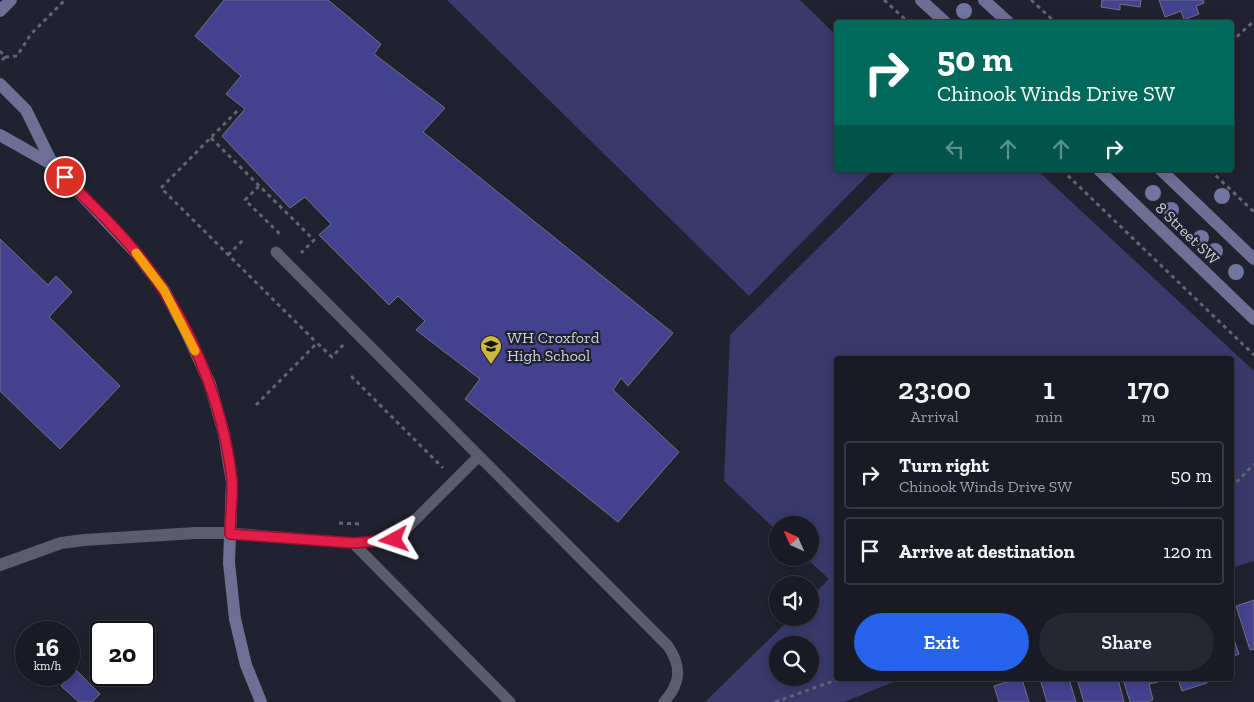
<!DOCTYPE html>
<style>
body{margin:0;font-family:"Zilla Slab",serif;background:#262730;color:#f1f3f6;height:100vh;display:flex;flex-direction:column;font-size:19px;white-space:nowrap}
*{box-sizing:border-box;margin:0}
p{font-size:16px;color:#9fa1a6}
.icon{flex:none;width:28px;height:28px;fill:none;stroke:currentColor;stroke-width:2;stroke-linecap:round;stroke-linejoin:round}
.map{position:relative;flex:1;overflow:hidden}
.panel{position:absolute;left:834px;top:356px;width:400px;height:325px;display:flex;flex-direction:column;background:#191a23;border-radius:5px;box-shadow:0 2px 12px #0003,0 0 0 1px #373841}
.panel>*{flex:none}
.top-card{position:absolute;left:834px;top:20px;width:400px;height:152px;border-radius:5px;box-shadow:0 2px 12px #0003,0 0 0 1px #373841;background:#00695c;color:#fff;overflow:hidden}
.needle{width:32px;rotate:315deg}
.controls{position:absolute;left:769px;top:516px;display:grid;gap:10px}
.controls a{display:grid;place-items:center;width:50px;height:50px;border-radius:50%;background:#191a23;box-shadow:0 2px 12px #0003,0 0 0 1px #373841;font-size:25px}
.speed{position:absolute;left:15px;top:621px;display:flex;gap:10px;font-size:25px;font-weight:700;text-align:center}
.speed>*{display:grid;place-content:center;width:65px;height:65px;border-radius:50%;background:#191a23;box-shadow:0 2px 12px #0003,0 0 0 1px #373841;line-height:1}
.speed small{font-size:12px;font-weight:400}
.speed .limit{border:2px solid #111;border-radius:8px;background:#fff;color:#111}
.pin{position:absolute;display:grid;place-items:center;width:42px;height:42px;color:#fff;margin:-21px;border:2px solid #fff;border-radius:50%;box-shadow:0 1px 5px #0007}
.me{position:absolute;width:55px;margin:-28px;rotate:265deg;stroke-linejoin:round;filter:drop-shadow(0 0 4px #0008)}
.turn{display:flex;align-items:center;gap:18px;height:105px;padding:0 20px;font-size:22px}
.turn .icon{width:65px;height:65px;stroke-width:2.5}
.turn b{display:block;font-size:35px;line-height:42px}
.lanes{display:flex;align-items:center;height:48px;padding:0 20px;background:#0003;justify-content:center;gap:25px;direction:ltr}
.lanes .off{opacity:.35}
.eta{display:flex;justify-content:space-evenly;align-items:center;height:85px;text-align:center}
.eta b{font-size:30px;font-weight:600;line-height:35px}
.action{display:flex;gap:10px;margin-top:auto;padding:10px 20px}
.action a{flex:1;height:58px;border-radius:30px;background:#2563eb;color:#fff;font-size:20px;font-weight:600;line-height:58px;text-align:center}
.action a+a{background:#262730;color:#f1f3f6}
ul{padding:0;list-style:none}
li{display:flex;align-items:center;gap:15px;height:68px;margin:0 10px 8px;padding:0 10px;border:2px solid #373841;border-radius:5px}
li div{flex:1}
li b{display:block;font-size:19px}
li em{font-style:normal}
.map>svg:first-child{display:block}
.green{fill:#39396c;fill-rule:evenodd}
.building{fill:#44418f;stroke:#707181}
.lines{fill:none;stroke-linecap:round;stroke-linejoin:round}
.path{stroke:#63646f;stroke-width:3;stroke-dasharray:4 4;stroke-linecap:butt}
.lane{stroke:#5b5d6c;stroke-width:11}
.street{stroke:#5b5d6c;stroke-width:12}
.secondary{stroke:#6d6f94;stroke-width:12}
.tree{fill:#72759f}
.route-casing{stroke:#92132f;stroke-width:12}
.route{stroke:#e11d48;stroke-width:9}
.slow{stroke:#f59e0b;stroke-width:9}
.labels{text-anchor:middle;stroke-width:4.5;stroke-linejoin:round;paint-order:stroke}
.street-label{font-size:16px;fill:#cfd0d9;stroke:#21222f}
.poi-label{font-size:16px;fill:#cfd0d9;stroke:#21222f;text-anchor:start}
</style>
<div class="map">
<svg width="1254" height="702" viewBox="0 0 1254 702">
<rect width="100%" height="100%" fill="#21222f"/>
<path class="green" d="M447 0H800L836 35V170H873L749 296Z
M897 170H1037L1254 371V561L1231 568V359H836V679H901L844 702H705L791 618H810V598L829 579 806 558H810V525H778L777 531 724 481 730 335ZM778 645H810V678H778Z"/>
<path class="building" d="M224 0H328L381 44 374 54 445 108 423 132 673 333 628 386 621 378 613 390 679 452 618 522 465 399 480 379 416 330 425 321 398 296 389 305 319 235 331 224 305 197 290 208 222 136 245 109 226 94 241 76 195 36Z
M1102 0H1141L1140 7 1120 4V10L1101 7Z
M1159 0H1203L1204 3 1196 6 1199 14 1184 20 1181 11 1165 17Z
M0 239 48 285 56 276 72 292 49 317 120 386 60 449 0 391Z
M1254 600V649L1250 650 1236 606Z
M1231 631 1239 654 1231 657Z
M76 670 100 694 92 702H79L61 686Z
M1016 679H1022L1029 702H999L994 686Z
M1040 679H1069L1076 702H1047Z
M1077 679H1107L1108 682 1118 679 1124 702H1084Z
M1123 679H1157L1158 682 1149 684 1153 700 1146 702H1130Z
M1178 679H1206L1207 683 1182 691Z"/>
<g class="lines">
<path class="path" d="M884 0 908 22
M1031 0 1055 22
M1231 42 1254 21
M0 51 5 57 0 62
M5 57 17 56 31 34 65 0
M237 111 161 188 317 343
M211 138 314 240 301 253
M1062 170 1254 355
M1210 170 1254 212
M259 186 245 200 282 236
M228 255 243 240
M351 376 443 468
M256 405 317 343 332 357 345 343
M1231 488 1254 464
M339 523 360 524
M775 702 839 679"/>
<path class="lane" d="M276 252 479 456
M230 533 353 543 395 540 479 456 668 646C682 667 681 683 664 702
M353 543 510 702"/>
<path class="street" d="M0 565 61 543 84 540 195 533H230"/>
<path class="secondary" d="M921 0 945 22
M984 0 1008 22
M0 11 11 0
M0 84 26 110 53 165
M0 135 53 165 137 254 164 290 186 331 210 384 224 434 232 482 229 563 235 619 246 665 261 702
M1099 170 1254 319
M1161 170 1254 259"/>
</g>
<g class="tree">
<circle cx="964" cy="11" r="8"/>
<circle cx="1153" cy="193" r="8"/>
<circle cx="1222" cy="196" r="8"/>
<circle cx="1171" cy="210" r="8"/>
<circle cx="1201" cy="238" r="8"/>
<circle cx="1215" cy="251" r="8"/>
<circle cx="1236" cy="272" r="8"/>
</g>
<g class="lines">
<g class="route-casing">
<path id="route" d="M65 177C89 203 116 227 138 255 188 317 223 401 232 480 233 497 230 516 230 534L353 543 394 540"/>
</g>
<use href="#route" class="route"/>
<path class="slow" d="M136 253 164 290 195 351"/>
</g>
<defs>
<g id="school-pin" transform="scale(1.125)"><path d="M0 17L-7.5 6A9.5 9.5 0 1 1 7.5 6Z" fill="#cbba39" stroke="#21222f"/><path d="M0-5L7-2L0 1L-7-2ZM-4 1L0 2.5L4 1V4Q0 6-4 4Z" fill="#111"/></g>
</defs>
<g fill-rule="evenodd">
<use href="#school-pin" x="491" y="346"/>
</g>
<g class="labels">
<g class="street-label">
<text transform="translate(1188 233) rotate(44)" y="6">8 Street SW</text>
</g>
<g class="poi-label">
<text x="507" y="343">WH Croxford<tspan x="507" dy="18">High School</tspan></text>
</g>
</g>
</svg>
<div class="controls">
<a><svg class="needle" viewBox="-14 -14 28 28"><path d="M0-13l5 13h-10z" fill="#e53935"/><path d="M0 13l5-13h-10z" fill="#9fa1a6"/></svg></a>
<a><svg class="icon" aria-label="sound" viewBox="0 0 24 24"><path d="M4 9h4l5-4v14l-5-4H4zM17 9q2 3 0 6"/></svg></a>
<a><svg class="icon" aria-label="search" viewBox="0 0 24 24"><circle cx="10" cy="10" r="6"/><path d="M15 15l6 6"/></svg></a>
</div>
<div class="speed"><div>16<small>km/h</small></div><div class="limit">20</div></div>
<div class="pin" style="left:65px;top:177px;background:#d93025"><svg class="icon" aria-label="arrive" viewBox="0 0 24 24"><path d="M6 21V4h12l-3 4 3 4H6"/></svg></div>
<svg class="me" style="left:394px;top:540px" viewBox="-20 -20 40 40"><path d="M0-17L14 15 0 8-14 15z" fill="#e11d48" stroke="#fff" stroke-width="4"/></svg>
<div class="top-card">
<div class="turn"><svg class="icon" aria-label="right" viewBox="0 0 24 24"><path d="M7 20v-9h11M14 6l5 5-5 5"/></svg><div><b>50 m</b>Chinook Winds Drive SW</div></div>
<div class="lanes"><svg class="icon off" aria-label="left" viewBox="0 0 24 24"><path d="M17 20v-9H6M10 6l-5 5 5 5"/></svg><svg class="icon off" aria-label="ahead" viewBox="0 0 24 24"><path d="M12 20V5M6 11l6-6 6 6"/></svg><svg class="icon off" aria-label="ahead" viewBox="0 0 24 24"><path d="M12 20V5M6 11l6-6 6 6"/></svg><svg class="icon" aria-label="right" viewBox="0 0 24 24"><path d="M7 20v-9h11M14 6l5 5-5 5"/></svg></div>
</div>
<section class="panel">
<div class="eta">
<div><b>23:00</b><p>Arrival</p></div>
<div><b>1</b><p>min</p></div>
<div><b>170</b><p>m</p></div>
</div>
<ul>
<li><svg class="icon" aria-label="right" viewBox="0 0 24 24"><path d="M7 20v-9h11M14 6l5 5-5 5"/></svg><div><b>Turn right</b><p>Chinook Winds Drive SW</p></div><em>50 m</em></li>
<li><svg class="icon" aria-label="arrive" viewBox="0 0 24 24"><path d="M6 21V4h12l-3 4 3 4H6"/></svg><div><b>Arrive at destination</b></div><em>120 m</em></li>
</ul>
<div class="action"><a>Exit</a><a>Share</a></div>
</section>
</div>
